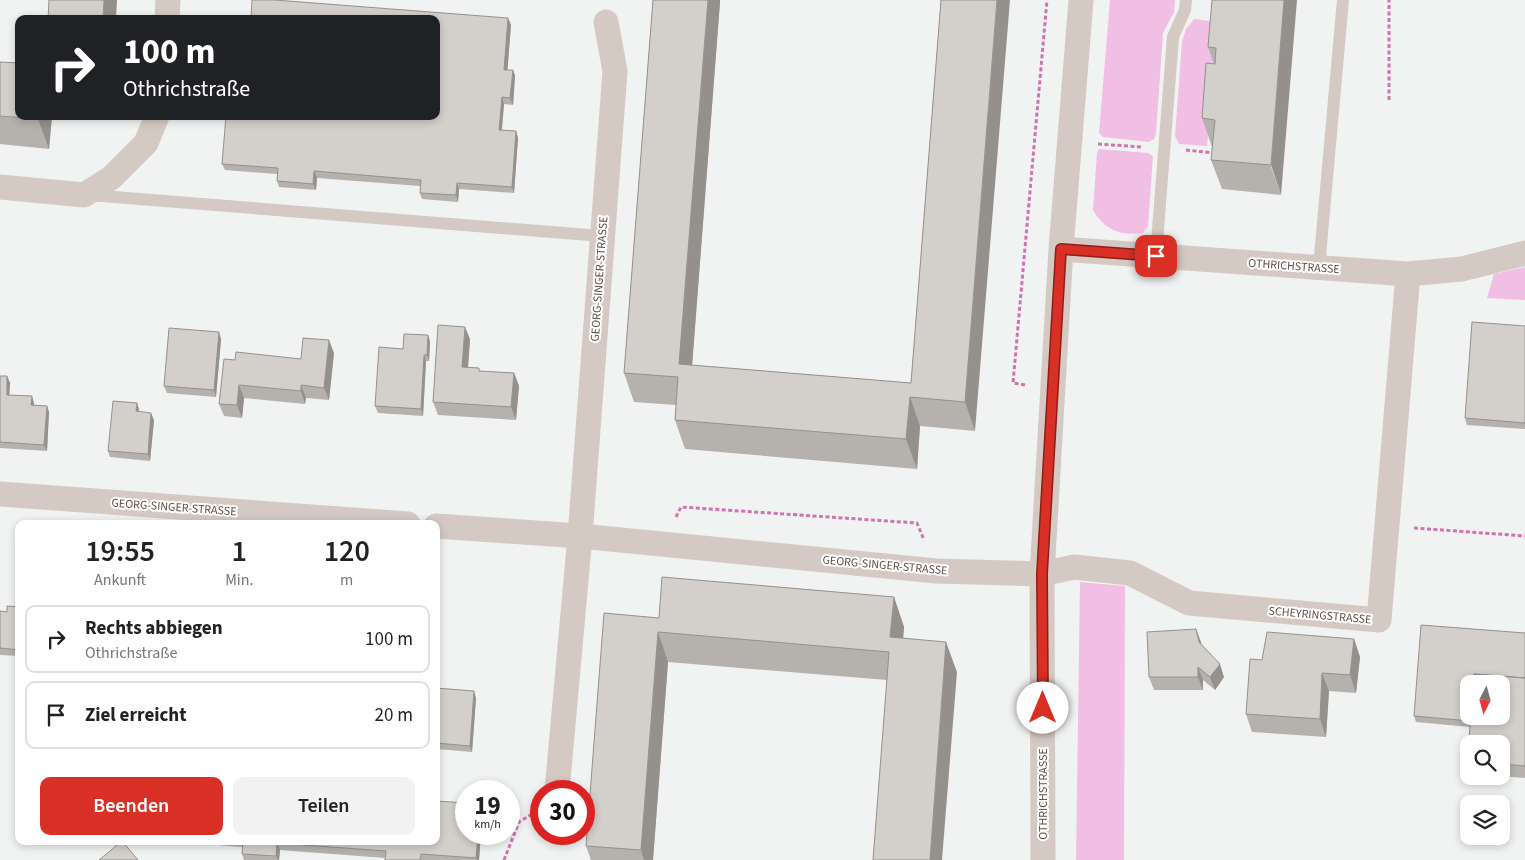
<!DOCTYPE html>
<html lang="de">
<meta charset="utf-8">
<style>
body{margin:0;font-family:"Source Sans 3",sans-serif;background:#f2f2f2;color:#222;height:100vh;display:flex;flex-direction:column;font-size:19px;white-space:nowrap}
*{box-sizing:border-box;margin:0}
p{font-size:16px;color:#767676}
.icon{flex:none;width:28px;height:28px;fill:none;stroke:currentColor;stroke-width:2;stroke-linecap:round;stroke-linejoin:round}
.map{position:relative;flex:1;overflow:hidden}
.drawer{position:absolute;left:15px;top:520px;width:425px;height:325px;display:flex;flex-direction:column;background:#fff;border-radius:10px;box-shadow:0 2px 8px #0003}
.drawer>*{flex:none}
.top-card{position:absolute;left:15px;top:15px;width:425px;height:105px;border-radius:10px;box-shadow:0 2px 8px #0003;background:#202124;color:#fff;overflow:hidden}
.needle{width:32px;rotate:186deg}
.buttons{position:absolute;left:1460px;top:675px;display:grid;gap:10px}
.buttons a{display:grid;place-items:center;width:50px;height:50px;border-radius:10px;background:#fff;box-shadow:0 2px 8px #0003;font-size:25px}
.speed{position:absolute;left:455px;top:780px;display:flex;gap:10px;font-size:25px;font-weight:700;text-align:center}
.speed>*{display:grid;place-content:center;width:65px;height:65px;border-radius:50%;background:#fff;box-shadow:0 2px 8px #0003;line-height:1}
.speed small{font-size:12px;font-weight:400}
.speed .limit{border:8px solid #d22;background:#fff;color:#111}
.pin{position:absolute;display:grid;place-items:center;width:42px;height:42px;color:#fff;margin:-21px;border-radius:10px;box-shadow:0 2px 8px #0006}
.me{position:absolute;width:55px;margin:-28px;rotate:0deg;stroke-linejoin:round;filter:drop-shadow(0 0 4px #0008)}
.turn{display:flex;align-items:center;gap:18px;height:105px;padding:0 25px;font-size:22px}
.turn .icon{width:65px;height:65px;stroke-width:2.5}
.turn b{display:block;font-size:35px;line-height:42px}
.eta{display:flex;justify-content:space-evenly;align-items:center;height:85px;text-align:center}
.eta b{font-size:30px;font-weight:600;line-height:35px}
.primary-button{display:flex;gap:10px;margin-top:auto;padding:10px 25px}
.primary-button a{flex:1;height:58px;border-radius:10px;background:#d93025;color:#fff;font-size:20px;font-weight:600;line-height:58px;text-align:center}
.primary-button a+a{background:#f2f2f2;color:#222}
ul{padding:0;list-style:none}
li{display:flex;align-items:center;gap:15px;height:68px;margin:0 10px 8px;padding:0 15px;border:2px solid #e0e0e0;border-radius:10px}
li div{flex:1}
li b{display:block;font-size:19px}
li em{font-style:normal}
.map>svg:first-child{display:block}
.green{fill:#f1bee4}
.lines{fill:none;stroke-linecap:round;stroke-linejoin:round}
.path{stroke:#d074ae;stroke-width:3;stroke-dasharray:4 2.5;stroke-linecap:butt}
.lane{stroke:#d5c9c3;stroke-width:12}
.street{stroke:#d5c9c3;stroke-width:25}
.wall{fill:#b5b2ae}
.shaded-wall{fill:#94918d}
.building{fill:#d3cfca;stroke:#94918d}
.route-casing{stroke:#8d1f18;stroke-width:12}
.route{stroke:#d93025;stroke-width:9}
.labels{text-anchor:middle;stroke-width:4;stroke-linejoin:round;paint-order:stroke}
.street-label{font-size:12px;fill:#5e4f47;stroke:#fff}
</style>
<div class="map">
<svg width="1525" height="860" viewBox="0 0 1525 860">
<rect width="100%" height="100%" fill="#f0f3f2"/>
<path class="green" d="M1110 0H1175L1174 12 1163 33 1156 133 1154 139 1149 142 1103 137 1099 133Z
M1194 19 1218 22 1207 146 1179 144 1175 136 1182 42 1186 29Z
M1099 149 1148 153 1153 156 1148 226 1143 233C1121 236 1104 230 1093 210L1097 153Z
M1525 267V300L1487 298 1494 274Z
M1080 582 1125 586 1124 860H1076Z"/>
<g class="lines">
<path class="path" d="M1389 100V0
M1098 144 1142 147
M1186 150 1214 153
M1025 385 1013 383 1047 0
M676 517 681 507 917 523 924 540
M1414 528 1525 536
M504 860 519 822 537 811"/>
<path class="lane" d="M89 195 602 236
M1156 255 1173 37 1185 10 1186 0
M1319 267 1343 0"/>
<path class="street" d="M167 19 168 0
M0 187 84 195 111 178 146 143 157 116
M1061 249 1408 274 1462 269 1525 253
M0 494 408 524
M436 526 580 536 936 571 1042 574 1074 567 1130 573 1189 603 1379 620 1408 274
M557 791 580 536 615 71 606 22
M1043 860 1042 574 1061 249 1081 0"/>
</g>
<path class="wall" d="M653 0H720V2L692 365 911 383 941 0 975 431 920 426 917 469 685 449 675 420 676 405 634 402 624 373Z
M1212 0 1281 195 1222 189 1211 160 1212 147 1202 118 1214 64 1208 47Z
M508 18 511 25 507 70H513L515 76 513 105 504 104 502 130 516 131 518 138 514 193 459 189 458 202 422 199 420 193V186L317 178 316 190 279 187 277 181V174L225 170 222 164Z
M0 62 52 116 49 149 0 144Z
M1525 326V429L1467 425 1465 418Z
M428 335 430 342 429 361H426L423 416 378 413 375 406 403 349Z
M221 339 216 397 167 393 164 386Z
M470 339 468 368 480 371 514 373 519 386 516 420 438 415 433 402Z
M334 353 329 400 306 398 305 404 244 398 242 418 224 416 219 404 235 360 301 359Z
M0 376H7L10 383 9 395 34 403V405L47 406 49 412 47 451 0 448Z
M139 409V412L154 420 150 461 110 457 108 451Z
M894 597 904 627 903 638 957 672 887 680 668 662 653 860H591L586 846 659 618Z
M19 607V656L0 655V611L7 612Z
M1196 629 1201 645 1224 677 1215 690 1203 680V690H1154L1149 677Z
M1525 633V778L1498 776H1501V744H1469V766L1467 761 1470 727 1416 722 1414 716Z
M1354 639 1360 657 1356 693 1329 691 1326 737 1252 732 1246 714 1262 660Z
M436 688 476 698 472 752 436 749Z
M466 834H481L479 860H385V858L280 850 279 860H244L242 854V847L190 843 189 841H436Z"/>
<path class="shaded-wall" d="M104 0H117L116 19H103Z
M708 0H720V2L690 393 679 364Z
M997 0H1010L975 431 965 402Z
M1284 0H1297L1281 195 1271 165Z
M508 18 511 25 507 76 504 70Z
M513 70 515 76 513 105 510 98Z
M502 97 504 104 501 137 499 130Z
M39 116H52L49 149 38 119Z
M516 131 518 138 514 193 512 187Z
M314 171 317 178 316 190 313 184Z
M457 183 459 189 458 202 456 195Z
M465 327 470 339 467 380 462 367Z
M219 332 221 339 216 397 214 390Z
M428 335 430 342 429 361 427 355Z
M329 340 334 353 329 400 324 388Z
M424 355 426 361 423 416 421 409Z
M514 373 519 386 516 420 511 407Z
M7 376 10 383 9 401 7 395Z
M239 385 244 398 242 418 237 405Z
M301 385 306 398 305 404 301 391Z
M32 396 34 403V411L31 405Z
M910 397 920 426 917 469 906 439Z
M137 403 139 409 138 418 136 411Z
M47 406 49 412 47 451 44 445Z
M151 413 154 420 150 461 148 454Z
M894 597 904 627 901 666 890 637Z
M1196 629 1201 642 1203 654 1199 642Z
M658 632 668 662 653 860H644L641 850Z
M1354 639 1360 657 1356 693 1350 675Z
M946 642 957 672 942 860H930Z
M1220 664 1224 677 1215 690 1210 677Z
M1198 667 1203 680V690L1198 677Z
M1322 673 1329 691 1326 737 1320 719Z
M474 691 476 698 472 752 470 746Z
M478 834H481L479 860H477L476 858Z
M277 843 280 850 279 860H278L276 856Z"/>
<path class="building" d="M49 0H104L103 19H48Z
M252 0H275L508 18 504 70H513L510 98 502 97 499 130 516 131 512 187 457 183 456 195 420 193 421 180 314 171 313 184 277 181 278 168 222 164 226 116H436V19H251Z
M653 0H708L679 364 911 383 941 0H997L965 402 910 397 906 439 735 425 675 420 678 377 624 373Z
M1212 0H1284L1271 165 1211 160 1215 120 1202 118 1206 63 1215 64 1216 48 1208 47Z
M0 62 19 63V116H39L38 119 0 116Z
M1472 322 1525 326V423L1465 418Z
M438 325 465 327 462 367 479 368V371L514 373 511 407 433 402Z
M169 328 219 332 214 390 164 386Z
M404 334 428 335 427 355H424L421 409 375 406 379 347 403 349Z
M303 338 329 340 324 388 301 385V391L239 385 237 405 219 404 224 359 235 360 236 352 301 359Z
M0 376H7V395L32 396 31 405 47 406 44 445 0 442Z
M113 401 137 403 136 411 151 413 148 454 108 451Z
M662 577 894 597 890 637 946 642 930 860H873L889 652 658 632 641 850 586 846 604 613 659 618Z
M7 606 19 607V650L0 648V611L7 612Z
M1421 625 1525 633V678L1474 674V684H1469V716H1471L1470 721 1414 716Z
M1196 629 1199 642 1220 664 1210 677 1198 667V677H1149L1147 632Z
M1267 632 1354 639 1350 675 1322 673 1320 719 1246 714 1250 659 1262 660Z
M1474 674 1525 678V766L1501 764V744H1469V762L1467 761 1471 716H1501V684H1474Z
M436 688 474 691 470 746 436 743Z
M436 801 466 803V834H478L476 858 421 854 420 860H385L386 851 277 843 276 856 242 854 243 841H436Z
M122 841 138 860H99Z"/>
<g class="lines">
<g class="route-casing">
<path id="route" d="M1043 708 1042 574 1061 249 1156 256"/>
</g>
<use href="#route" class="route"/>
</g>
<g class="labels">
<g class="street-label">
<text transform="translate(1294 266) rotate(4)" y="4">OTHRICHSTRASSE</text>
<text transform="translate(599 279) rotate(-86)" y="4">GEORG-SINGER-STRASSE</text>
<text transform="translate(174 507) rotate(4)" y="4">GEORG-SINGER-STRASSE</text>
<text transform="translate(885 565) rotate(5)" y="4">GEORG-SINGER-STRASSE</text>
<text transform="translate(1320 615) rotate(5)" y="4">SCHEYRINGSTRASSE</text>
<text transform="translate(1043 794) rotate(-90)" y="4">OTHRICHSTRASSE</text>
</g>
</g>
</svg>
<div class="buttons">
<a><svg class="needle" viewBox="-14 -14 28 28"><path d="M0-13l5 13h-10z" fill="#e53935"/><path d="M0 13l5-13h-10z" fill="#767676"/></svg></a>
<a><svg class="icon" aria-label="search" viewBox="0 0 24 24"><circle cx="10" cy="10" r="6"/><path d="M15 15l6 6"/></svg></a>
<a><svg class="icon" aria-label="layers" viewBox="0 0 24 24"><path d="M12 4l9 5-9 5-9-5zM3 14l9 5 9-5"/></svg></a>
</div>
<div class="speed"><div>19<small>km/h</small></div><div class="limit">30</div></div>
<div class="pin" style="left:1156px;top:256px;background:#d93025"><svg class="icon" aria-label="arrive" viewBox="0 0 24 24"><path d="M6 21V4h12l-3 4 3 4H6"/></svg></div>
<svg class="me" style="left:1043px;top:708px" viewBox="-20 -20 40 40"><circle r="19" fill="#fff"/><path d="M0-13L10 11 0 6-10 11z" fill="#d93025"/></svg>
<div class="top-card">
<div class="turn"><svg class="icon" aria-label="right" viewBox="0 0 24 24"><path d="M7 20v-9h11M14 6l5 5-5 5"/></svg><div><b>100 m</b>Othrichstraße</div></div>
</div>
<section class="drawer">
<div class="eta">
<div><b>19:55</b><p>Ankunft</p></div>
<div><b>1</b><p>Min.</p></div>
<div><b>120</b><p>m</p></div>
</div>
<ul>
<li><svg class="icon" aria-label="right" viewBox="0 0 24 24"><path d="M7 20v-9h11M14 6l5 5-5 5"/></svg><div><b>Rechts abbiegen</b><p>Othrichstraße</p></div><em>100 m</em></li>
<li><svg class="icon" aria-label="arrive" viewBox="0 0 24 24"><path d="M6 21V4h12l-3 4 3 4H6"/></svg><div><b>Ziel erreicht</b></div><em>20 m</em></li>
</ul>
<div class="primary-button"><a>Beenden</a><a>Teilen</a></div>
</section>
</div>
